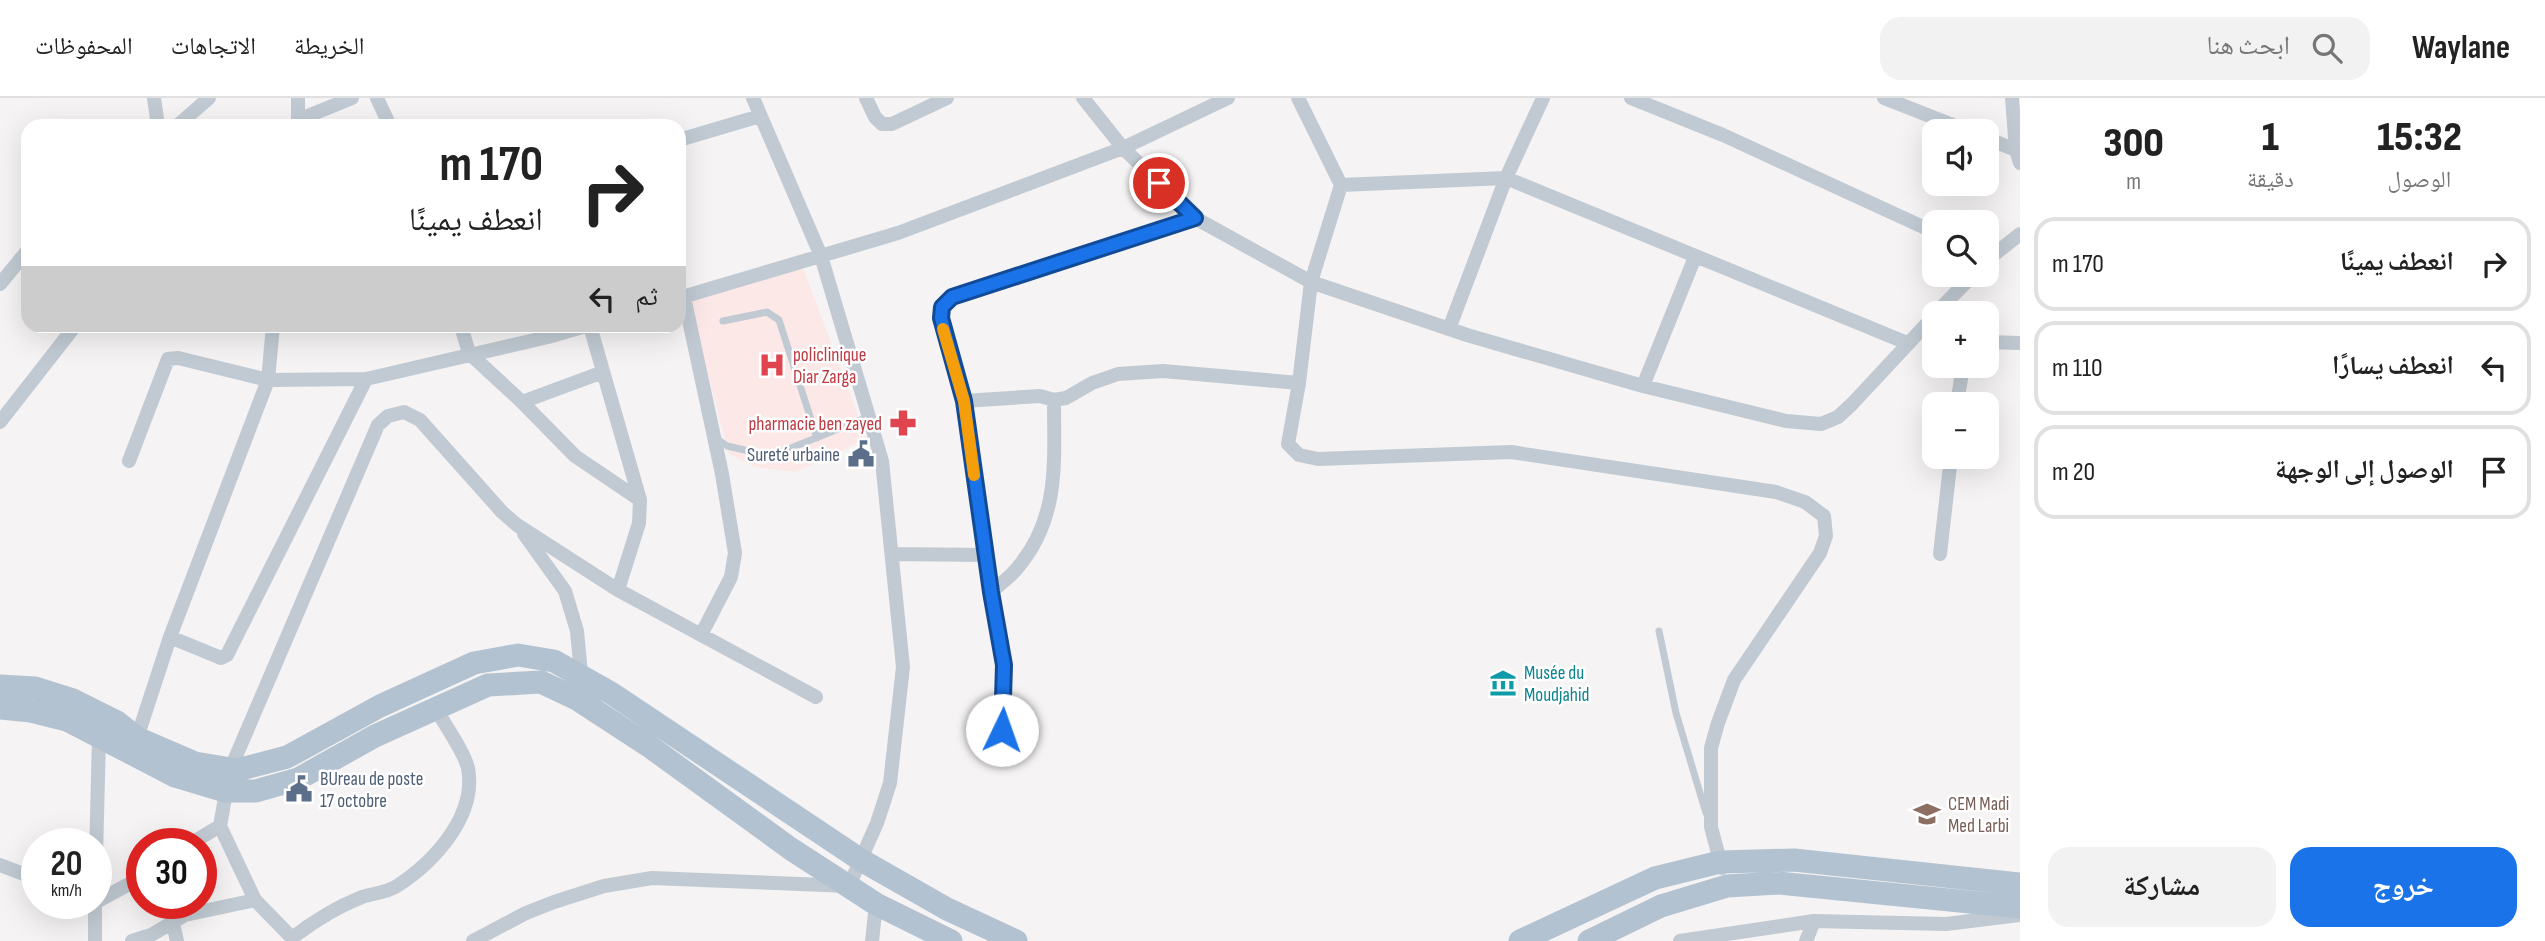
<!DOCTYPE html>
<html lang="ar">
<meta charset="utf-8">
<style>
body{margin:0;font-family:"Sofia Sans Condensed","Noto Naskh Arabic",sans-serif;background:#f2f2f2;color:#222;direction:rtl;height:100vh;display:flex;flex-direction:column;font-size:26px;white-space:nowrap}
*{box-sizing:border-box;margin:0}
p{font-size:23px;color:#767676}
.icon{flex:none;width:38px;height:38px;fill:none;stroke:currentColor;stroke-width:2;stroke-linecap:round;stroke-linejoin:round}
.map{position:relative;flex:1;overflow:hidden;direction:ltr}
.side{display:flex;flex-direction:column;background:#fff;width:525px}
.side>*{flex:none}
.banner{position:absolute;left:21px;top:21px;width:665px;height:214px;border-radius:21px;box-shadow:0 7px 28px #0002;direction:rtl;background:#fff;color:#222;overflow:hidden}
.buttons{position:absolute;left:1922px;top:21px;display:grid;gap:14px}
.buttons a{display:grid;place-items:center;width:77px;height:77px;border-radius:14px;background:#fff;box-shadow:0 7px 28px #0002;font-size:35px}
.speed{position:absolute;left:21px;top:730px;display:flex;gap:14px;font-size:35px;font-weight:700;text-align:center}
.speed>*{display:grid;place-content:center;width:91px;height:91px;border-radius:50%;background:#fff;box-shadow:0 7px 28px #0002;line-height:1}
.speed small{font-size:18px;font-weight:400}
.speed .limit{border:10px solid #d22;background:#fff;color:#111}
.pin{position:absolute;display:grid;place-items:center;width:60px;height:60px;color:#fff;margin:-30px;border:4px solid #fff;border-radius:50%;box-shadow:0 2px 7px #0007}
.me{position:absolute;width:77px;margin:-38px;rotate:3deg;stroke-linejoin:round;filter:drop-shadow(0 0 5px #0008)}
.turn{display:flex;align-items:center;gap:24px;height:147px;padding:0 28px;font-size:32px}
.turn .icon{width:91px;height:91px;stroke-width:2.5}
.turn b{display:block;font-size:49px;line-height:60px}
.then{display:flex;align-items:center;height:66px;padding:0 28px;background:#0003;gap:14px;font-size:26px}
.eta{display:flex;justify-content:space-evenly;align-items:center;height:119px;text-align:center}
.eta b{font-size:42px;font-weight:800;line-height:49px}
.primary-button{display:flex;gap:14px;margin-top:auto;padding:14px 28px}
.primary-button a{flex:1;height:80px;border-radius:21px;background:#1a73e8;color:#fff;font-size:28px;font-weight:800;line-height:80px;text-align:center}
.primary-button a+a{background:#f2f2f2;color:#222}
ul{padding:0;list-style:none}
li{display:flex;align-items:center;gap:21px;height:94px;margin:0 14px 10px;padding:0 14px;border:4px solid #e0e0e0;border-radius:21px}
li div{flex:1}
li b{display:block;font-size:26px}
li em{font-style:normal}
header{display:flex;align-items:center;gap:42px;box-sizing:border-box;height:98px;padding:0 35px;background:#fff;border-bottom:2px solid #e0e0e0}
header strong{font-size:33px}
nav{display:flex;gap:38px;margin-inline-start:auto;font-size:24px}
.search{width:490px;height:63px;background:#f2f2f2;display:flex;align-items:center;gap:18px;box-sizing:border-box;padding:0 24px;border-radius:21px;color:#767676;font-size:26px}
main{display:flex;flex:1;min-height:0}
.map>svg:first-child{display:block}
.medical{fill:#fce8e6}
.lines{fill:none;stroke-linecap:round;stroke-linejoin:round}
.lane{stroke:#c1cad2;stroke-width:7}
.street{stroke:#c1cad2;stroke-width:14}
.primary{stroke:#b3c2d1;stroke-width:23}
.route-casing{stroke:#114b97;stroke-width:18}
.route{stroke:#1a73e8;stroke-width:12}
.slow{stroke:#f59e0b;stroke-width:12}
.labels{text-anchor:middle;stroke-width:5;stroke-linejoin:round;paint-order:stroke}
.health-label{font-size:19px;fill:#be3a42;stroke:#fff;text-anchor:start}
.service-label{font-size:19px;fill:#4e5e75;stroke:#fff;text-anchor:end}
.culture-label{font-size:19px;fill:#0d838f;stroke:#fff;text-anchor:start}
.education-label{font-size:19px;fill:#785e54;stroke:#fff;text-anchor:start}
</style>
<header>
<strong>Waylane</strong>
<div class="search"><svg class="icon" aria-label="search" viewBox="0 0 24 24"><circle cx="10" cy="10" r="6"/><path d="M15 15l6 6"/></svg>ابحث هنا</div>
<nav><a>الخريطة</a><a>الاتجاهات</a><a>المحفوظات</a></nav>
</header>
<main>
<section class="side">
<div class="eta">
<div><b>15:32</b><p>الوصول</p></div>
<div><b>1</b><p>دقيقة</p></div>
<div><b>300</b><p>m</p></div>
</div>
<ul>
<li><svg class="icon" aria-label="right" viewBox="0 0 24 24"><path d="M7 20v-9h11M14 6l5 5-5 5"/></svg><div><b>انعطف يمينًا</b></div><em>170 m</em></li>
<li><svg class="icon" aria-label="left" viewBox="0 0 24 24"><path d="M17 20v-9H6M10 6l-5 5 5 5"/></svg><div><b>انعطف يسارًا</b></div><em>110 m</em></li>
<li><svg class="icon" aria-label="arrive" viewBox="0 0 24 24"><path d="M6 21V4h12l-3 4 3 4H6"/></svg><div><b>الوصول إلى الوجهة</b></div><em>20 m</em></li>
</ul>
<div class="primary-button"><a>خروج</a><a>مشاركة</a></div>
</section>
<div class="map">
<svg width="2020" height="843" viewBox="0 0 2020 843">
<rect width="100%" height="100%" fill="#f5f3f3"/>
<path class="medical" d="M800 162 867 341 796 374 755 369 729 356 686 193Z"/>
<g class="lines">
<path class="lane" d="M723 223 767 214 779 222 817 340
M716 340 727 348 771 358 868 319
M1659 533 1676 615 1706 715"/>
<path class="street" d="M154 0 158 28
M377 0 390 28
M866 0 875 19 882 26H892L947 0
M1083 0 1123 50 1195 120 1311 184 1467 237 1643 288 1786 323 1821 326 1838 319 1852 306 1934 218
M1298 0 1341 87
M1631 0 1723 37 1934 134
M1884 0 1968 33
M2012 0 2016 52 2020 65
M298 22V0
M177 28 209 0
M297 28 298 22 352 0
M1986 40 2016 52
M679 42 760 18
M1986 163 2020 136
M0 186 28 152
M684 199 722 376 735 455 731 479 701 537
M679 200 898 135 1123 50 1228 0
M1936 215 1973 177
M461 228 469 255 522 304 575 358 640 402
M590 228 640 402 639 425 618 492
M1449 231 1506 80 1543 0
M1986 244 2020 245
M1643 288 1695 159
M1054 302C1054 363 1060 418 1019 468 1012 478 1000 486 991 494L964 303 941 220 942 209 952 199 1195 120
M964 303 1040 298 1054 302 1066 300 1092 285 1118 276 1163 273 1299 285
M522 304 603 274
M1957 306 1963 268
M0 324 75 228
M129 363 168 261 178 260 268 282 366 281 548 239 586 228
M524 436 565 493 577 533 581 576
M892 456 986 457
M1940 456 1951 359
M991 494 1004 567 1001 632
M170 539 221 560 227 557 366 281
M435 609C444 626 464 653 468 670 477 718 434 764 397 788 386 795 374 795 362 799 337 809 314 823 292 840L255 802 220 728 230 672 378 327 388 318 404 314 420 322 502 414 517 427 618 492 816 599
M137 640 170 539 268 282 273 228
M190 746 220 728
M96 759 99 639
M0 767 37 781
M1722 770 1711 729V650L1718 625 1734 582 1820 455 1826 438 1824 418 1805 404 1776 394 1511 354 1318 361 1299 357 1288 346 1299 285 1311 184 1341 87 1506 80 1907 245
M96 804 142 779
M95 805V843
M173 825 177 843
M132 843 151 837 185 817 255 802
M473 843 526 815 554 804 604 788 652 780 849 788 877 725 890 685 903 569 882 363 821 158 753 0
M872 843 876 806
M1680 843 1814 823 1946 826 2020 817
M1806 843 1814 823"/>
<path class="primary" d="M0 588 35 590 73 602 117 624 137 640 195 665 237 672 287 659 380 608 474 565 518 557 554 563 611 595 861 762 947 811 1016 843
M0 610 31 613 67 622 175 678 225 693H256L298 681 375 638 488 587 541 584 577 601 649 648 791 751 876 806 951 843
M1520 843 1655 780 1720 764 1794 762 2020 786
M1589 843 1661 808 1727 788 1778 785 2020 809"/>
</g>
<g class="lines">
<g class="route-casing">
<path id="route" d="M1002 632 1004 567 991 494 964 303 941 220 942 209 952 199 1195 120 1159 85"/>
</g>
<use href="#route" class="route"/>
<path class="slow" d="M943 231 964 303 974 377"/>
</g>
<defs>
<g id="hospital-bare" transform="scale(2.1)"><path d="M-5-5h3v3.5h4V-5h3V5h-3V1.5h-4V5h-3Z" fill="#e0444e" stroke="#fff" stroke-width="2.5" paint-order="stroke"/></g>
<g id="pharmacy-bare" transform="scale(2.1)"><path d="M-2-6h4v4h4v4h-4v4h-4v-4h-4v-4h4Z" fill="#e0444e" stroke="#fff" stroke-width="2.5" paint-order="stroke"/></g>
<g id="civic-bare" transform="scale(2.1)"><path d="M-.6-6.5H3V-4.5H.6V-3L4-1V1h2V6H-6V1h2V-1L-.6-3ZM-1.2 2.5V6h2.4V2.5Z" fill="#5c6f8a" stroke="#fff" stroke-width="2.5" paint-order="stroke"/></g>
<g id="museum-bare" transform="scale(2.1)"><path d="M0-6L6-3V-2H-6V-3ZM-5-1h2V3h-2ZM-1-1h2V3h-2ZM3-1h2V3H3ZM-6 4H6V6H-6Z" fill="#0f9aa8" stroke="#fff" stroke-width="2.5" paint-order="stroke"/></g>
<g id="school-bare" transform="scale(2.1)"><path d="M0-5L7-2L0 1L-7-2ZM-4 1L0 2.5L4 1V4Q0 6-4 4Z" fill="#8d6e63" stroke="#fff" stroke-width="2.5" paint-order="stroke"/></g>
</defs>
<g fill-rule="evenodd">
<use href="#hospital-bare" x="772" y="267"/>
<use href="#pharmacy-bare" x="903" y="325"/>
<use href="#civic-bare" x="861" y="356"/>
<use href="#museum-bare" x="1503" y="585"/>
<use href="#civic-bare" x="299" y="691"/>
<use href="#school-bare" x="1927" y="716"/>
</g>
<g class="labels">
<g class="health-label">
<text x="793" y="263">policlinique<tspan x="793" dy="22">Diar Zarga</tspan></text>
<text x="882" y="332" text-anchor="end">pharmacie ben zayed</text>
</g>
<g class="service-label">
<text x="840" y="363">Sureté urbaine</text>
<text x="320" y="687" text-anchor="start">BUreau de poste<tspan x="320" dy="22">17 octobre</tspan></text>
</g>
<g class="culture-label">
<text x="1524" y="581">Musée du<tspan x="1524" dy="22">Moudjahid</tspan></text>
</g>
<g class="education-label">
<text x="1948" y="712">CEM Madi<tspan x="1948" dy="22">Med Larbi</tspan></text>
</g>
</g>
</svg>
<div class="buttons">
<a><svg class="icon" aria-label="sound" viewBox="0 0 24 24"><path d="M4 9h4l5-4v14l-5-4H4zM17 9q2 3 0 6"/></svg></a>
<a><svg class="icon" aria-label="search" viewBox="0 0 24 24"><circle cx="10" cy="10" r="6"/><path d="M15 15l6 6"/></svg></a>
<a>+</a>
<a>−</a>
</div>
<div class="speed"><div>20<small>km/h</small></div><div class="limit">30</div></div>
<div class="pin" style="left:1159px;top:85px;background:#d93025"><svg class="icon" aria-label="arrive" viewBox="0 0 24 24"><path d="M6 21V4h12l-3 4 3 4H6"/></svg></div>
<svg class="me" style="left:1002px;top:632px" viewBox="-20 -20 40 40"><circle r="19" fill="#fff"/><path d="M0-13L10 11 0 6-10 11z" fill="#1a73e8"/></svg>
<div class="banner">
<div class="turn"><svg class="icon" aria-label="right" viewBox="0 0 24 24"><path d="M7 20v-9h11M14 6l5 5-5 5"/></svg><div><b>170 m</b>انعطف يمينًا</div></div>
<div class="then">ثم<svg class="icon" aria-label="left" viewBox="0 0 24 24"><path d="M17 20v-9H6M10 6l-5 5 5 5"/></svg></div>
</div>
</div>
</main>
